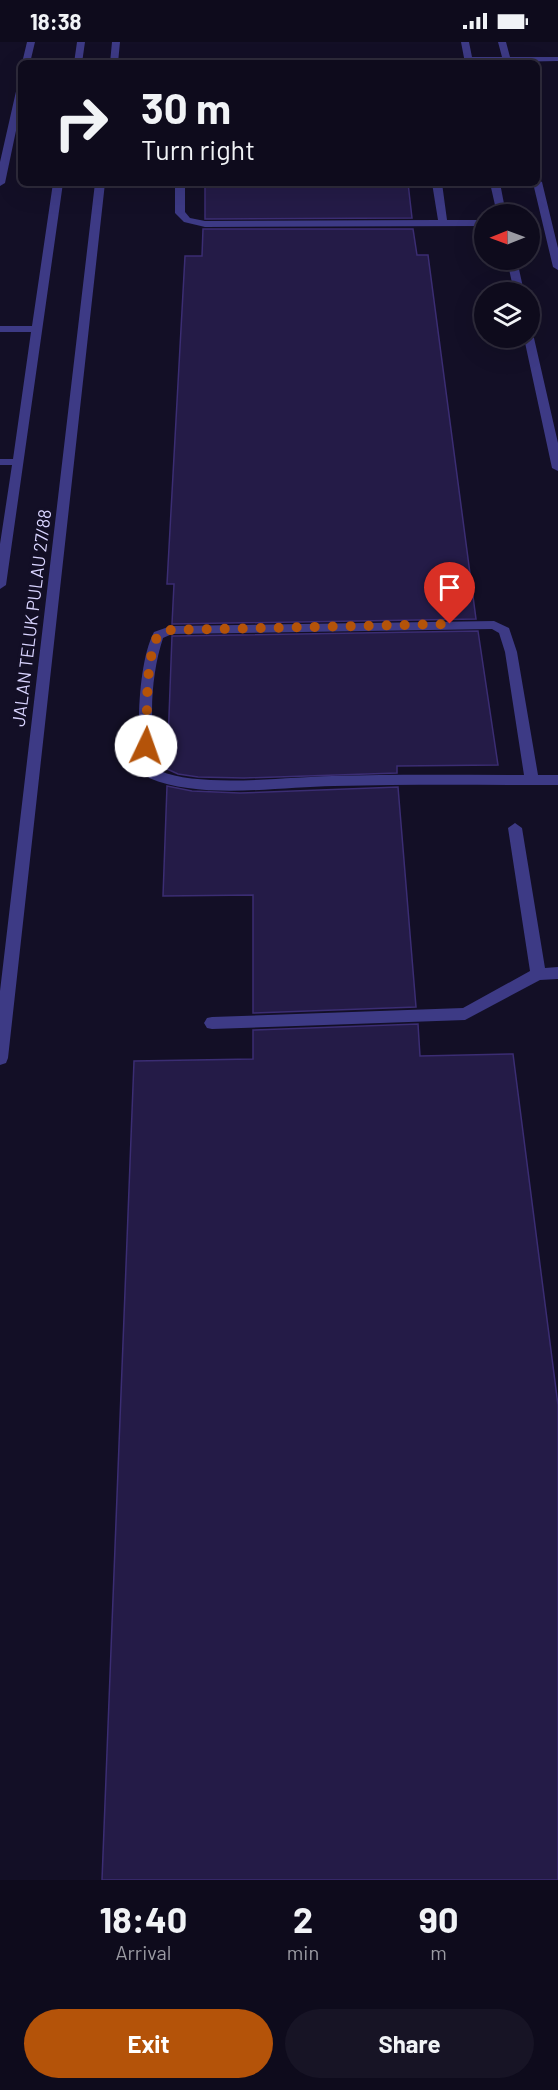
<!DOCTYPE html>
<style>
body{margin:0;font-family:Barlow,sans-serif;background:#171425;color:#f1f3f6;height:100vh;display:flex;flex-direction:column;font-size:22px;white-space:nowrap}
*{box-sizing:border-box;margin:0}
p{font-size:20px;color:#9b9ba3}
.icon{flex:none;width:33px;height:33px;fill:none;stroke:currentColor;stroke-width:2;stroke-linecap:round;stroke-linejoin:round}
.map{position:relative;height:1838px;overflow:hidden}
.drawer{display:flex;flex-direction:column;background:#0e0b1c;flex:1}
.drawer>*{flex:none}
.top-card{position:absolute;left:18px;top:18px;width:522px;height:126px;border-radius:9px;box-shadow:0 6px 24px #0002,0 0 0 2px #2e2b3b;background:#0e0b1c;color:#f1f3f6;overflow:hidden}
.needle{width:39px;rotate:269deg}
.fabs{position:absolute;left:474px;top:162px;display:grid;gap:12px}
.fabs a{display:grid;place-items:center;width:66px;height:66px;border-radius:50%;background:#0e0b1c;box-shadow:0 6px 24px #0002,0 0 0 2px #2e2b3b;font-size:30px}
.pin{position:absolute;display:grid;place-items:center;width:51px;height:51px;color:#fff;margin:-62px -26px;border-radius:50% 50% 50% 0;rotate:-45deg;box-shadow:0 0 6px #0007}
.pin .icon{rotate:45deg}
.me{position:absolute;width:66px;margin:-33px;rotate:3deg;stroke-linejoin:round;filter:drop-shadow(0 0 4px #0008)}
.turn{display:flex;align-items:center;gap:21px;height:126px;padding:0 24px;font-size:27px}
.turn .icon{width:78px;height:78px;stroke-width:2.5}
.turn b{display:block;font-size:42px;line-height:51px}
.eta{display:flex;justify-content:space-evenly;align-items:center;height:102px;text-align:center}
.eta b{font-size:36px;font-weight:700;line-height:42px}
.action{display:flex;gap:12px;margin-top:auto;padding:12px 24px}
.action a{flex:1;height:69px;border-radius:36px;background:#b45309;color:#fff;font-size:24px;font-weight:700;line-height:69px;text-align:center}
.action a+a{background:#171425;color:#f1f3f6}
.status{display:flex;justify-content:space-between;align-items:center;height:42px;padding:0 30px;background:#0e0b1c;direction:ltr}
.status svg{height:16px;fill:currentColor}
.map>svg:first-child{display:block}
.building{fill:#241b47;stroke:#3b2d73;stroke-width:1.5}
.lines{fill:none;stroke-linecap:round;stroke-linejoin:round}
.minor{fill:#3d3a85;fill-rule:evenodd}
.route{stroke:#b45309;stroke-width:10;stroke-dasharray:0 18}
.labels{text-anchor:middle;stroke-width:6;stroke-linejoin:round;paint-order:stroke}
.street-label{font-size:18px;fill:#d9d4ff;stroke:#130f26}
</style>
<div class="status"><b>18:38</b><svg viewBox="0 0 49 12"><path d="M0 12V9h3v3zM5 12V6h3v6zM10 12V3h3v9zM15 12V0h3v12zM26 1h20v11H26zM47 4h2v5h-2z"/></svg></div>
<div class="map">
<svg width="558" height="1838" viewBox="0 0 558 1838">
<rect width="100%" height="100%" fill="#130f26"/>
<path class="building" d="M205 141H408L412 176 205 177Z
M203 187H413L417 213H428L476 577 172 582 174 542H167L185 214H202Z
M478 589 498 723 397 724V731L244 736 198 735 178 732 167 727 172 594Z
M167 744 192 749 240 751 398 745 416 965 253 971V853L163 854Z
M418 982 420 1014 513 1012 558 1363V1838H102L134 1019 253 1017V988Z"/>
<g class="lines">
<path class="minor" d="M27 0H35L30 21H22Z
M77 0H85L82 21H74Z
M112 0H120L118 21H110Z
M461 0H469L472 15H502L498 0H506L510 15H558V19L465 21Z
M21 42V65L5 141 0 144V120L17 45Z
M537 137 542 140 558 206V228L553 225 533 141H537Z
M53 141H63L6 543 0 547V502L12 423H0V417H13L31 290H0V284H32Z
M95 141H105L8 1016 6 1021 0 1023V949Z
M175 141H185V170L190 176 205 179 438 178 432 141H442L447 178H484V184L205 185 184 180 175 171Z
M490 141H500L506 172H497Z
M507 218H517L524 250H514Z
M530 293 534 296 558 401V429L552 426 524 296H530Z
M494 579 509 586 517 610 538 733H558V743C483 743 409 742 334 744 277 745 202 758 149 736L147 732C145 723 141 714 140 705 137 676 140 616 154 590L171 584ZM492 587 499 591 505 610 524 733C460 733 396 732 332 734 286 735 201 746 160 729 148 688 150 636 163 596L172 592Z
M515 781 522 786 545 926 558 925V937L540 938 465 978 212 987 207 986 204 981 207 976 212 975 463 966 530 929 508 786Z"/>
</g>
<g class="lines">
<path class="route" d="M146 704C148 672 144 622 158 593L171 588 450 582"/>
</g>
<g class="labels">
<g class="street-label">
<text transform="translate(32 576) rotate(-83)" y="6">JALAN TELUK PULAU 27/88</text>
</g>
</g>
</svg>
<div class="fabs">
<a><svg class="needle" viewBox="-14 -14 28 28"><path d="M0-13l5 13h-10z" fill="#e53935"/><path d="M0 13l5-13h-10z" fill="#9b9ba3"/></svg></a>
<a><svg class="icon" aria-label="layers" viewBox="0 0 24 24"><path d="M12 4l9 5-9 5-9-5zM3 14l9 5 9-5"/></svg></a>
</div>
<div class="pin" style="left:450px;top:582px;background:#d93025"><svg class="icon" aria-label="arrive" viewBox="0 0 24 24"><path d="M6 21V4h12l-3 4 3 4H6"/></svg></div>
<svg class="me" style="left:146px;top:704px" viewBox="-20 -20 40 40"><circle r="19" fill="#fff"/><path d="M0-13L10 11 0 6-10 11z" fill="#b45309"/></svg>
<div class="top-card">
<div class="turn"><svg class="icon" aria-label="right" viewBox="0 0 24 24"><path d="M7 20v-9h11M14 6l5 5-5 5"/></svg><div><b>30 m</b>Turn right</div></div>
</div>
</div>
<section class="drawer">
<div class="eta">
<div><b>18:40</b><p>Arrival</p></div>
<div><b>2</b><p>min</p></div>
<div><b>90</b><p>m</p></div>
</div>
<div class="action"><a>Exit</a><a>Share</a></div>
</section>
